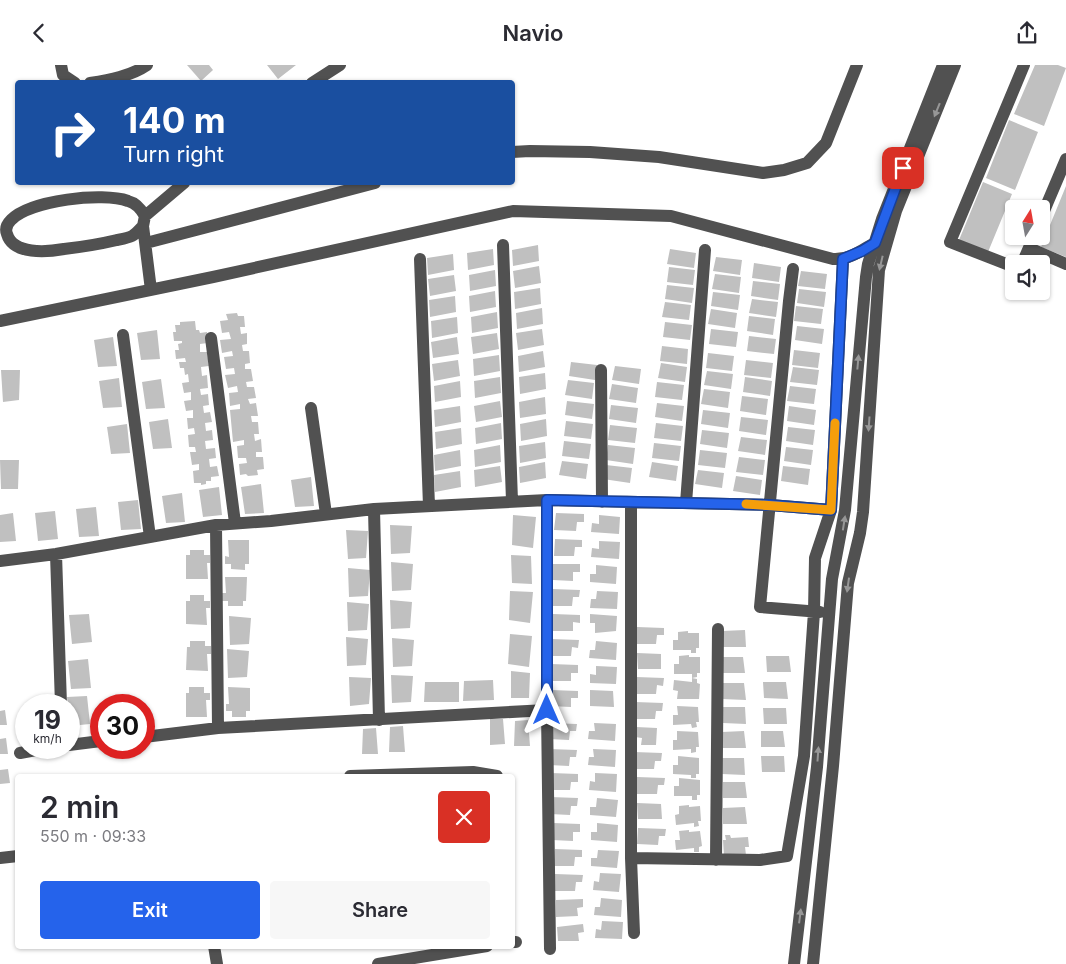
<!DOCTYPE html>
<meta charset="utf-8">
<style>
body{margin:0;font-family:Inter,sans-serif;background:#f7f7f7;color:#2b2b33;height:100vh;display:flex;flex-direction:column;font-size:19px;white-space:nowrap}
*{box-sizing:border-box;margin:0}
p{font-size:16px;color:#7c7c81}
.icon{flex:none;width:28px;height:28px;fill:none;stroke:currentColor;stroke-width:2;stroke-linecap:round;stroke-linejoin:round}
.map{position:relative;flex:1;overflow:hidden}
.panel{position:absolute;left:15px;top:709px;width:500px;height:175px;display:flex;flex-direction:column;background:#fff;border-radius:5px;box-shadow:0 1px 4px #0004}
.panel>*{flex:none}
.banner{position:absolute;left:15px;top:15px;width:500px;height:105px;border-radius:5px;box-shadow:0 1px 4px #0004;background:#1a4fa0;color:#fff;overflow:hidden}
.needle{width:32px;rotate:11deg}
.controls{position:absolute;left:1005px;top:135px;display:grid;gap:10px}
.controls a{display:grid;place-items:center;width:45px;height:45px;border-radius:5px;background:#fff;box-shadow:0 1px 4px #0004;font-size:25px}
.speed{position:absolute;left:15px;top:629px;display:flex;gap:10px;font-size:25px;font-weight:700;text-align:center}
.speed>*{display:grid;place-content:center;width:65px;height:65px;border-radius:50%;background:#fff;box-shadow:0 1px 4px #0004;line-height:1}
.speed small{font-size:12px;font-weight:400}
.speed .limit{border:8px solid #d22;background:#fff;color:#111}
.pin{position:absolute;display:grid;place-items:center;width:42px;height:42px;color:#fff;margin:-21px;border-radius:10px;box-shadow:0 2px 8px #0006}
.me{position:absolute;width:55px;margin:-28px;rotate:0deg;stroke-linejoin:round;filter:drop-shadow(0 0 4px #0008)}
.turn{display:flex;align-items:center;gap:18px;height:105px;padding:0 25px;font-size:22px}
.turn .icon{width:65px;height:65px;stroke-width:2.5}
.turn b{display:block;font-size:35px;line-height:42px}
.round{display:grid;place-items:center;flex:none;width:52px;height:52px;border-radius:5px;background:#f7f7f7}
.summary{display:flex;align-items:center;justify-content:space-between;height:85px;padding:0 25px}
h1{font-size:30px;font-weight:600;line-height:38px}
.button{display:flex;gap:10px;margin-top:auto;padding:10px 25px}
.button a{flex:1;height:58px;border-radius:5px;background:#2563eb;color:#fff;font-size:20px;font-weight:600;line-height:58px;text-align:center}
.button a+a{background:#f7f7f7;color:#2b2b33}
header{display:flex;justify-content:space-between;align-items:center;height:65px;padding:0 25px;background:#fff;font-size:22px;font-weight:600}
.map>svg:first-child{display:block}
.building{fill:#c0c0c0}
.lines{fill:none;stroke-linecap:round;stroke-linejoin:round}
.minor{stroke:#515151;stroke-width:12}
.oneway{fill:#979797}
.route-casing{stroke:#184099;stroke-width:12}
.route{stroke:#2563eb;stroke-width:9}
.slow{stroke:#f59e0b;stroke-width:9}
</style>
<header><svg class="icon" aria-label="back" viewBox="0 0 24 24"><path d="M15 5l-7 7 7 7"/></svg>Navio<svg class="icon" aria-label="share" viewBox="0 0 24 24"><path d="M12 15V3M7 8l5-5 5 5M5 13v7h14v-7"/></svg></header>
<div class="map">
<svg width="1066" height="899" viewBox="0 0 1066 899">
<rect width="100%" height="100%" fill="#fff"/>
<path class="building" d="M187 0H209L213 5 201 16Z
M267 0H296L278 14Z
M1035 0H1058L1066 3 1044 61 1014 49Z
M1009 55 1038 67 1015 125 986 113Z
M983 117 1012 129 988 187 959 175Z
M1066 121V192L1041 182Z
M538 180 539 196 513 201 512 185Z
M493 184 494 200 468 205 467 188Z
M670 184 696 188 694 203 667 199Z
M453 189 454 205 428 210 427 193Z
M716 192 742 195 740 210 713 206Z
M754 198 781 202 779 217 752 213Z
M539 201 541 218 515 223 513 206Z
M669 202 695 205 693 220 667 217Z
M495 205 496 221 470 226 469 210Z
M801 206 827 209 825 224 798 221Z
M715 209 741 212 739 228 712 224Z
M454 210 456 226 430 231 428 214Z
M753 216 780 219 778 235 751 231Z
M667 220 694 223 692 238 665 234Z
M540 223 541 239 515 244 514 227Z
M799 224 826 227 824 242 797 238Z
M495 226 496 242 470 247 469 231Z
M713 227 740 230 738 245 711 241Z
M455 231 456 247 430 252 429 235Z
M752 234 778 237 776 252 749 248Z
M665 237 691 240 689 255 662 252Z
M796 241 823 244 821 259 794 256Z
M542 243 543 259 517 264 516 248Z
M711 244 737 248 735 263 708 259Z
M497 247 498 263 472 268 471 252Z
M237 248 238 251H244L245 262H240L241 269 247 268V279L242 280 243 286H249L250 298 245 299V304H251L253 316 246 317 247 322H254L256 333 248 334 250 339 256 338 258 351H251L252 357H258L259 369H254L255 376 261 374 262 387H256V392H263L264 404 257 405 258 410 248 411 246 409 240 410 239 399 247 398 246 393H238L237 381 244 380V375L233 377 230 345 240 344V339L230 341 229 328 238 327 237 321 228 323 225 310 235 309 234 303 226 304 224 292 233 291 232 286 222 288 220 275 231 274 229 267 222 268 220 256 228 255 226 249Z
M749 251 775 254 773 270 747 266Z
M457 252 458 268 432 273 431 256Z
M195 256 196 265H199L200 268 207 267 208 278 200 279V287H207L209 301 201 302 202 311 207 310 208 323 200 324 201 330 208 329 209 340 203 341 204 348 210 347 212 357 205 358 206 366 212 365 213 375 205 376 206 384 215 383 216 393 209 394 210 402 217 401 219 411 211 412V416H206V419L201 420V418H194L193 406 199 405V399L192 400 190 387H196L195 382H189L188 370 195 369 194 363 188 364 187 353H193V345L186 346 184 336 191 335V327L184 328 182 318 189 317 188 309 185 310 184 303H180L179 297H186L185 293 176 294 175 285H179L178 279 182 278V276H174L173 267H176L175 260H180V257Z
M665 257 692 260 690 275 663 272Z
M797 261 824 264 822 279 795 275Z
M542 264 544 280 518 285 516 268Z
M711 264 738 267 736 282 709 279Z
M157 265 160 294 141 295 137 268Z
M497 268 499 284 473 289 471 272Z
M749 271 776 274 774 289 747 286Z
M113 272 117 301 98 302 94 275Z
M457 272 459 289 433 293 431 277Z
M662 281 688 284 687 299 660 296Z
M794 285 820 288 818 303 792 300Z
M543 286 545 302 519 307 518 291Z
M708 288 734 291 732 306 706 303Z
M499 290 500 306 474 311 473 294Z
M458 295 460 311 434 316 432 299Z
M746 295 773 298 771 313 744 310Z
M571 297 597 300 595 315 569 311Z
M661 298 687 302 685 317 658 313Z
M615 301 641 304 639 319 612 315Z
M793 302 819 305 817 320 790 317Z
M1 305H20L19 335 3 337Z
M707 306 733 309 731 324 704 320Z
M545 308 546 324 520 329 519 312Z
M500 312 501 328 475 333 474 316Z
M745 312 772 316 770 331 743 327Z
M119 313 122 342 103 343 99 316Z
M161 314 165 343 146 344 142 317Z
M568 315 594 318 592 334 565 330Z
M460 316 461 332 435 337 434 321Z
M657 317 684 320 682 335 655 332Z
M612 319 638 323 636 338 609 334Z
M790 321 816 324 814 339 787 336Z
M704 324 730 327 728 343 701 339Z
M742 331 768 334 766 350 740 346Z
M545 332 546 349 520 353 519 337Z
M500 336 502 352 476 357 474 341Z
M567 336 594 339 592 354 565 350Z
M657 338 684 341 682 356 655 352Z
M611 340 638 343 636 358 609 354Z
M460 341 461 357 435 362 434 345Z
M789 341 816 345 814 360 787 356Z
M703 345 730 348 728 363 701 359Z
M741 352 768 355 766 370 739 366Z
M168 354 172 383 153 384 149 357Z
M546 354 547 371 521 376 520 359Z
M566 356 593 359 591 374 564 371Z
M501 358 502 374 476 379 475 363Z
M656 358 683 361 681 376 654 373Z
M127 359 130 388 111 389 107 362Z
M610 360 637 363 635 378 608 375Z
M788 362 815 365 813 380 786 376Z
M461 363 462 379 436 384 435 367Z
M702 365 729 368 727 383 700 379Z
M741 372 767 375 765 390 738 386Z
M564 376 591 379 589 394 562 391Z
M545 377 546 393 520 398 519 381Z
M654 378 681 381 679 396 652 393Z
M500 380 501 397 475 402 474 385Z
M608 380 635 383 633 399 606 395Z
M786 382 813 385 811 400 784 396Z
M460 385 461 401 435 406 434 390Z
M700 385 727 388 725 403 698 400Z
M739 392 765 395 763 410 736 407Z
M0 395H19L18 424H1Z
M562 396 588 399 586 414 559 410Z
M545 397 546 413 520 418 519 402Z
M652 397 678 401 676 416 649 412Z
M606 400 632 403 630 418 603 414Z
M500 401 502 417 475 422 474 405Z
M783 401 810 404 808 420 781 416Z
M698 405 724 408 722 423 695 419Z
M460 406 461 422 435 427 434 410Z
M736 411 762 415 760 430 733 426Z
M311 412 314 441 295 442 291 415Z
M261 419 264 448 245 449 241 422Z
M219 422 222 450 203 452 199 425Z
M182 428 185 457 166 458 162 431Z
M138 435 141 464 121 465 118 437Z
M96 442 99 471 79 472 76 444Z
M55 446 58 474 38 476 35 448Z
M13 448 16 476 0 477V450Z
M556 448 584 449V457H577L576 466 554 465Z
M513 450 536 452 533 483 512 480Z
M599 450 620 452 619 469 591 467 592 458 599 459Z
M390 460 412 461 410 488 391 489Z
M346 465 368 466 366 493 348 494Z
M555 474 582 475V482H575L574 491H554Z
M228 475H249V499H245V505L231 504V499H225V491L229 492Z
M599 476 620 477 619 494 591 492 592 483 599 484Z
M190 485H204V490H210V498H207L208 514H186V490H190Z
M511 490 531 491 532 519 512 518Z
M391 497 413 499 411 525 392 526Z
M553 499H580V507H573V516L553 515Z
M596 500 617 502 616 519 590 517V509H596Z
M348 503 370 505 368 531 349 532Z
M225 512H247L246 536H243V541H228V536H222V528H226Z
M552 524 580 525 579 532H573L572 541H552Z
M510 526 533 527 530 558 509 555Z
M597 526 618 527 617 544 590 543 591 534H596Z
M190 530H204V536H210V543H206L207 560 186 559V536H190Z
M390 535 412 537 410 563 391 564Z
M347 537 369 539 367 565 348 566Z
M89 549 92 577 72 579 69 550Z
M553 549 580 550V558L573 557V566H552Z
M590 549 617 551 616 566 595 568V558H590Z
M229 551 251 553 249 579 230 580Z
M637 562 664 563V570H657L656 579H636Z
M745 565 746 582H723L722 566Z
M688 566V568H699V583H696V588H691V585H673V575H678V567Z
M510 569 532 571 529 602 508 599Z
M346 572 368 574 366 600 347 601Z
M392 573 414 575 412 601 393 602Z
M551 574 579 575 578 583 572 582 571 591H551Z
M190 576H205V581H211V589H207L208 606 186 605 187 582H190Z
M596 576 617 578 616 595 589 593 590 585H595Z
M227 584 249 586 247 612 228 613Z
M637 588 661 589V604H638Z
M689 590V592H700V608H697V612L692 613V609H674V599H679V591Z
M766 591H789L791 607H767Z
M721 592H743L745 608H721Z
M88 594 91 623 71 624 68 596Z
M551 599 578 600V608H571V616H550Z
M596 601 617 602 616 619 590 618V609L596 610Z
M511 606 530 608 529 633H511Z
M391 610 413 611 411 637 392 638Z
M349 612 371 613 369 639 350 641Z
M636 612 664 613 663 621 657 620 656 629H636Z
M692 613 697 614V618L700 619 699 634H677L678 626 673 625 674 615 692 617Z
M493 615 494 635 463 636 464 616Z
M425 617H459V637H424Z
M763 617H786L788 634 764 633Z
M721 618H744L746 635 722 634Z
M189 622H204V628H210V635H206L207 652H186V628H189Z
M228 622 250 623V646H246V652H232V646H226V639H229Z
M551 625 578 626V633H571V642L550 641Z
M590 625 613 626 614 642 590 641Z
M87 631 90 659 70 661 67 632Z
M635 637 663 638 662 646H656L655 654H635Z
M677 641 698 642 699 657H696L697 662 692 663 691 659 673 660V650H678Z
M722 642H745L746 659 723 658Z
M763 643H786L787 659H764Z
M5 645 7 660H0V646Z
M490 654H503L505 679 490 680Z
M528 655 530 681H514L515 656Z
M549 658 577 659 576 666H570L569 675 549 674Z
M594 658 616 659 615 676 588 674 589 666H595Z
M403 661 405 687H389L390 662Z
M636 662 657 663 656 680H641L642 673 635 672Z
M376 663 378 689H362L363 664Z
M677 666 698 667 699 682H696V687L691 688V684L673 685V675H677Z
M744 666 746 683H722V667Z
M761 666H783L785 682H761Z
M6 673 8 689H0V674Z
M549 684 577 685 576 692H570L569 701 549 700Z
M593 684 616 685 615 702 588 700 589 692H594Z
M634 687 662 688 661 696H655L654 704H633Z
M678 691 699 693V709H696V713H691V710L673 709V700H678Z
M761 691H784L785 707H762Z
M721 693H744L745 710 722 709Z
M8 704 10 718 0 719V705Z
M551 708 578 709V717H571L570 725H550Z
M595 708 617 709 616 727 589 725 590 716 595 717Z
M637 712 665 713 664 720H658L657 729H636Z
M679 713 700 715V730H697V735H692V731H674V721H679Z
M723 717H745L747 733H723Z
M550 732 578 733 577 741H571L570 750 550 749Z
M597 733 618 735 616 752 590 750V742H596Z
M637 738 661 739 662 754H638Z
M689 740V742L700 741 701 756H698L699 761 694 762V758L676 760 675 750 679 749V741Z
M745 742 747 759H723V743Z
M553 758 580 759V767H573V776L552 775Z
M597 758 618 760 617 777 591 775V767H597Z
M638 763 666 764 665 771H659L658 780 637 779Z
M689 765V767L700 766 702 781 699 782V787H694V783L676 785 675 775H680L679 766Z
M725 770H730L731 773 748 772 749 782H745L746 790 724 791 723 775H726Z
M555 784 582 785V792H575L574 801H554Z
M598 785 619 786 617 803 591 801V793H597Z
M600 808 621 809 619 827 593 825 594 816 599 817Z
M555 809 583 810 582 817H576L575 826H554Z
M601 833 622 835 621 852 594 850 595 842H600Z
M583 834V842L577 843 578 851 556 852V835Z
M602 856 623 857 622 874 595 873 596 864 601 865Z
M583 859 584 867 578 868 579 876H558L557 862Z"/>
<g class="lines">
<path class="minor" d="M61 0 63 10 75 18
M90 18C109 15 131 11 147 0
M312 18 340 0
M512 87 530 86 590 87 659 92 763 108 784 105 807 98 826 78 857 0
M1041 153 1066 94
M143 161C140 164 136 169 132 171 128 173 122 174 117 175 100 179 82 182 64 184 47 187 13 190 7 169 5 164 7 159 11 155 30 135 103 127 128 136 136 138 141 144 145 151
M146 178 375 118
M503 180 512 436
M1029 183 1066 199
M420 194 429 441
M1022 199 1034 171
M1014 202 950 177 1024 0
M793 204 789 236 760 542 820 547
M151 225 143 161 145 151 184 118
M0 256 213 212 513 146 671 151 833 194C851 195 863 184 878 176
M123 270 150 472
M211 273 235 458
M601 305 602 437
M311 343 326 449
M547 435V645L550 884
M631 437V793L760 795 787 791 804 691 814 547 815 493 831 445 843 194
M686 438 705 185
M374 444 379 655
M216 460 218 663
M56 489 61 640
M0 496 56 489 216 460 271 456 374 444 547 435 770 440 831 445
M144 672 218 663 547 645
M69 680 101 676
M20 688 52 682
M350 711 473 707 497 711
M0 793 18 791
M631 793 634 868
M716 795 718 564
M512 877H516
M214 881 217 899
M378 899 487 881
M794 899 817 702 832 514 845 445 866 212 868 199 882 154 943 0
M813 899 833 701 848 518 860 468 863 447 879 205 896 146 955 0"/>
</g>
<defs><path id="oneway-solid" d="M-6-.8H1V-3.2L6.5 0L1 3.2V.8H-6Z" transform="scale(1.25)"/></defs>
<g class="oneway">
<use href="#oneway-solid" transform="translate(937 45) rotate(112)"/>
<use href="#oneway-solid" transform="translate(881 198) rotate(103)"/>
<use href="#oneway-solid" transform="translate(858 297) rotate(-85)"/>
<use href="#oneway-solid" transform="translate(869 359) rotate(94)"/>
<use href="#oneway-solid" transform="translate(844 458) rotate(-81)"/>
<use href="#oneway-solid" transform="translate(848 520) rotate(98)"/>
<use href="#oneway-solid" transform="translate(818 689) rotate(-86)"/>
<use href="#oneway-solid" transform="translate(800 851) rotate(-83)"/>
</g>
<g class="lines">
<g class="route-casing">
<path id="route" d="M547 645V435L770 440 831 445 843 194 862 186 875 178 903 103"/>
</g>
<use href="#route" class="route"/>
<path class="slow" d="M746 439 831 445 835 358"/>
</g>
</svg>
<div class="controls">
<a><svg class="needle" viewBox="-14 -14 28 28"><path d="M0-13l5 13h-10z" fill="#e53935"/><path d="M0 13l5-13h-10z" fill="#7c7c81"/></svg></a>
<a><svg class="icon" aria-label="sound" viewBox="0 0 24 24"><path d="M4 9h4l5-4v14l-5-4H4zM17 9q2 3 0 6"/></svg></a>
</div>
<div class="speed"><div>19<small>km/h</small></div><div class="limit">30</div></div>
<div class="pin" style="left:903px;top:103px;background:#d93025"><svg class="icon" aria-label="arrive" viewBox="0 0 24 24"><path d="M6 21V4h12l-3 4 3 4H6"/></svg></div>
<svg class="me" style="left:547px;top:645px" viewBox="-20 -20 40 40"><path d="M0-17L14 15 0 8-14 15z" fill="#2563eb" stroke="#fff" stroke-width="4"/></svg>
<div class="banner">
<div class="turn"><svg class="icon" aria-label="right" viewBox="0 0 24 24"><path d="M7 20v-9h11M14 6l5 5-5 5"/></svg><div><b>140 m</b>Turn right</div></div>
</div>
<section class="panel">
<div class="summary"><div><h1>2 min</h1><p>550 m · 09:33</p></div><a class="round" style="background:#d93025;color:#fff"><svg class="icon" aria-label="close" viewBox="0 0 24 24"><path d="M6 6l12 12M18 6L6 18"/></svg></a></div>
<div class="button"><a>Exit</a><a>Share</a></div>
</section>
</div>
